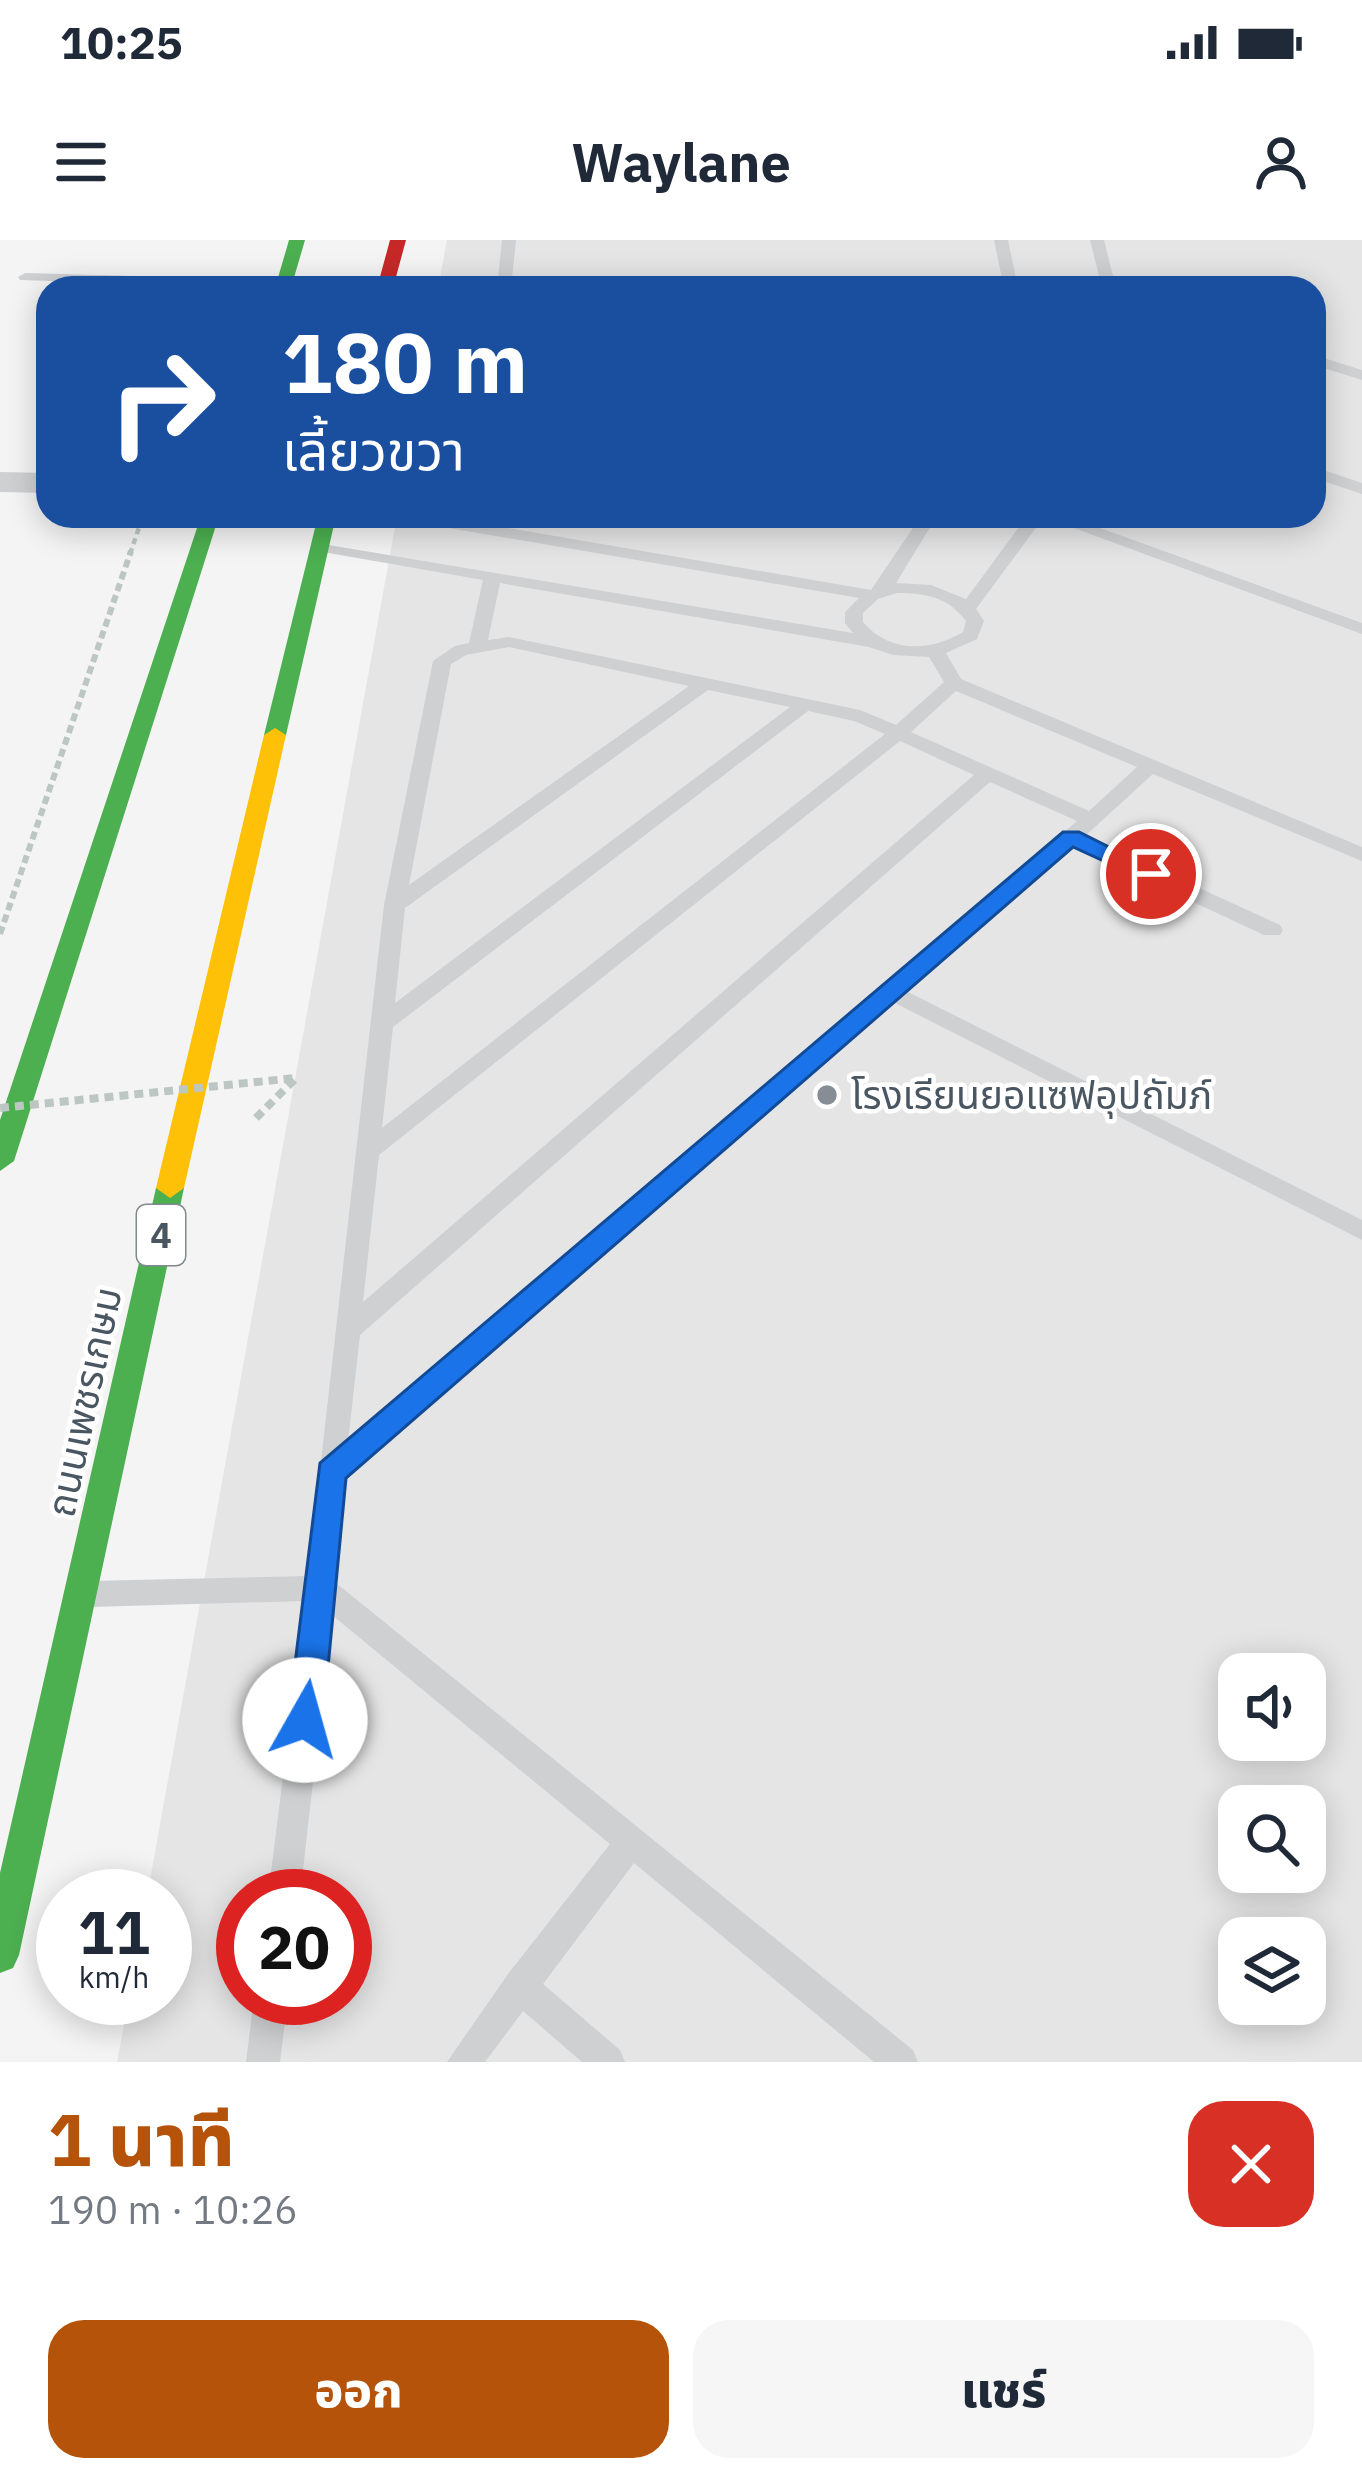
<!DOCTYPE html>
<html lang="th">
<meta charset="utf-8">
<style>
body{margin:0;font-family:"IBM Plex Sans","Noto Sans Thai",sans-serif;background:#f6f6f7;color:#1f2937;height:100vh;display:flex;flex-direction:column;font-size:45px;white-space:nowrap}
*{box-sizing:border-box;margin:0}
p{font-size:39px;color:#747a83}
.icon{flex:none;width:66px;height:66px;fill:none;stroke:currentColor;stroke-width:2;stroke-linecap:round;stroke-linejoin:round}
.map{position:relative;height:1822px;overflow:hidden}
.details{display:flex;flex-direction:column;background:#fff;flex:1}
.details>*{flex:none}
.guide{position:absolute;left:36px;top:36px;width:1290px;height:252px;border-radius:36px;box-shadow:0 6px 30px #0003;background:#1a4fa0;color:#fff;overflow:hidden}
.tools{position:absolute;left:1218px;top:1413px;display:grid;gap:24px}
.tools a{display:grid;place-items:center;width:108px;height:108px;border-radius:24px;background:#fff;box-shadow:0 6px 30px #0003;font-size:60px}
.speed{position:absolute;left:36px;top:1629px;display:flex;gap:24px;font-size:60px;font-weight:700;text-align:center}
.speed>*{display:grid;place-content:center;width:156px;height:156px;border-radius:50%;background:#fff;box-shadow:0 6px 30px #0003;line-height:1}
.speed small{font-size:30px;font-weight:400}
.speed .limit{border:18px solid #d22;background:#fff;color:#111}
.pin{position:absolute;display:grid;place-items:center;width:102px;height:102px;color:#fff;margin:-51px;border:6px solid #fff;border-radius:50%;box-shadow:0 3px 12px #0007}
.me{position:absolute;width:132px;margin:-66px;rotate:7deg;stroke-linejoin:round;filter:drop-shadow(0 0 9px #0008)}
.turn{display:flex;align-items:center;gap:42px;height:252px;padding:0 48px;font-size:54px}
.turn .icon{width:156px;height:156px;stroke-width:2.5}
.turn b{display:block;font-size:84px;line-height:102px}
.round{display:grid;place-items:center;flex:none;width:126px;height:126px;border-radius:36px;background:#f6f6f7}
.summary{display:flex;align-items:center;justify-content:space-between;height:204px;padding:0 48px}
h1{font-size:72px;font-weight:800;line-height:90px;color:#b45309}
.cta{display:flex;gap:24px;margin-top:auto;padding:24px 48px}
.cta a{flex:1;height:138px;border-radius:36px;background:#b45309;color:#fff;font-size:48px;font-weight:800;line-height:138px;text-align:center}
.cta a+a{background:#f6f6f7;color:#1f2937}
.status{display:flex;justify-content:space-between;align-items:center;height:84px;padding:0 60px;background:#fff;direction:ltr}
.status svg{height:33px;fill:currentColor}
header{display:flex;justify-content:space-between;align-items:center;height:156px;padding:0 48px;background:#fff;font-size:54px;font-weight:800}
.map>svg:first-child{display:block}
.education{fill:#e6e5e6;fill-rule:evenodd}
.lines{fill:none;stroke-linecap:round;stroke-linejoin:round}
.path-far2{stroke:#bcc7c4;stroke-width:4.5;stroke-dasharray:6 4.5;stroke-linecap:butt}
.path-far1{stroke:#bcc7c4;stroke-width:6;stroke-dasharray:8 4.5;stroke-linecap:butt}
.path{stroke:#bcc7c4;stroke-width:8;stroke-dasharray:9 6;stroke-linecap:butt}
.lane{fill:#ced0d2;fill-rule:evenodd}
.street{fill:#ced0d2;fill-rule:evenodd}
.fast{fill:#4caf50;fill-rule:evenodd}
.slow{fill:#ffc107;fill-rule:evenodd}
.jam{fill:#c62828;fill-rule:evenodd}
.path-bridge{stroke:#bcc7c4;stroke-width:8;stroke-dasharray:9 6;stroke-linecap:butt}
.route{fill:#1a73e8;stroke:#114b97;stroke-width:3}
.poi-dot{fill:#868d94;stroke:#fff;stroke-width:4.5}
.labels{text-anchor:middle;stroke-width:9;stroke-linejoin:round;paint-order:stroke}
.shield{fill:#fff;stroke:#808990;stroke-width:3}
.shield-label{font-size:36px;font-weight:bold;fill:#4a5661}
.poi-label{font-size:39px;fill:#4a5661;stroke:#fff;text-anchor:start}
.street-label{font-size:39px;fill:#4a5661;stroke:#fff}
</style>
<div class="status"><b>10:25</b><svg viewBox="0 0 49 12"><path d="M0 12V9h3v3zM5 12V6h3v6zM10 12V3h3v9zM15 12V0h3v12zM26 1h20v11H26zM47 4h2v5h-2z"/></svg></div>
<header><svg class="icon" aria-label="menu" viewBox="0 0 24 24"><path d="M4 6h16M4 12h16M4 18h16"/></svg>Waylane<svg class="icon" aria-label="person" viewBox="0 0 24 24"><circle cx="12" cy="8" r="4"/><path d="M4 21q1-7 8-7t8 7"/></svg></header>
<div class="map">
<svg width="1362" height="1822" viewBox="0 0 1362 1822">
<rect width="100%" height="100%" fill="#f4f4f4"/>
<path class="education" d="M447 0H1362V1822H117L129 1758H165V1656H147L397 276H1314V48H438ZM1239 1434H1305V1500H1239ZM1239 1566H1305V1632H1239ZM243 1656H345V1758H243ZM1239 1698H1305V1764H1239Z"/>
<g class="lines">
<path class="path-far2" d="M130 314 143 276"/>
<path class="path-far1" d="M0 694 131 311"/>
<path class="path" d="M256 878 296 838"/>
<path class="lane" d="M502 0H516L511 48H497Z
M994 0H1008L1018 48H1004Z
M1090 0H1104L1116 48H1102Z
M25 33 284 40 291 44 274 48 20 40 18 37Z
M1314 115 1362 130V140L1314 125Z
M1314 227 1362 243V254L1314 238Z
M400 276H438L871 350 921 276H937L896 343 931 345 966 359 1027 276H1067L1362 383V394L1044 277 976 369 984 381 977 399 946 413 961 439 1362 607V621L1153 534 1085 596 1280 685 1283 690 1280 695H1264L1073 606 906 751 1362 980V1000L893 762 344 1238 336 1343 913 1810 918 1822H874L634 1623 543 1744 620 1810 625 1822H582L523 1771 485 1822H447L508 1734 610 1604 332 1375 300 1656H268L305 1361 90 1367 80 1363 76 1354 80 1345 90 1341 308 1336 384 665 433 421 455 406 469 403 483 340 323 312 317 311V303L853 393 845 383V372L859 358 408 281ZM500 343 869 407 893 415 929 417 944 442 896 485 860 470 509 397 488 400ZM897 353C926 353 948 357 966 381L963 392C930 412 889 413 863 382V373L878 359ZM509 407 689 446 409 645 451 424 466 415ZM708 450 790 467 395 763 405 668ZM956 451 1137 527 1089 571 911 492ZM808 471 854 481 885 494 382 888 393 787ZM900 501 974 535 363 1062 379 915ZM990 542 1077 581 348 1202 360 1095Z
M254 1758H288L280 1822H246Z"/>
<path class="street" d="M0 232 48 233V253L0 252Z"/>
<path class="fast" d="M289 0H305L291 48H275Z
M201 276H219L14 921 0 931V880Z
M318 276H336L286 495 275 502 264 495Z
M170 938 184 948 19 1715 13 1728 0 1733V1633L156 948Z"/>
<path class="slow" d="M275 488 286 495 184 948 170 958 156 948 264 495Z"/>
<path class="jam" d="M390 0H406L393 48H377Z"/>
<path class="path-bridge" d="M0 868 296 838"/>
</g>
<path class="route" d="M1063 592H1079L1163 634 1160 639H1143L1073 607 346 1238 323 1480 318 1491 305 1496 293 1491 288 1480 320 1223Z"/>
<circle class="poi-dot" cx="827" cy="855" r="12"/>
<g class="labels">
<rect class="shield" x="137" y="965" width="48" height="60" rx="9"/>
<g class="shield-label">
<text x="161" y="1008">4</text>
</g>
<g class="poi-label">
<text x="851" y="869">โรงเรียนยอแซฟอุปถัมภ์</text>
</g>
<g class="street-label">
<text transform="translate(84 1162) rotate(-78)" y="14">ถนนเพชรเกษม</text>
</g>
</g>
</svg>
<div class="tools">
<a><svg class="icon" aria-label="sound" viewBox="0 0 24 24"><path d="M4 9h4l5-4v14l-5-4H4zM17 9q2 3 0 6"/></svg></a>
<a><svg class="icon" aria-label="search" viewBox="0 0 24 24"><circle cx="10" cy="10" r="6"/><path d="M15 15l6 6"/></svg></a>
<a><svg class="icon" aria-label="layers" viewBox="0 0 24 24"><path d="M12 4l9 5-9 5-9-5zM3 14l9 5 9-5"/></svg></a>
</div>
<div class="speed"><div>11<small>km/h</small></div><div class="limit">20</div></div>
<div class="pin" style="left:1151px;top:634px;background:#d93025"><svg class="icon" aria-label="arrive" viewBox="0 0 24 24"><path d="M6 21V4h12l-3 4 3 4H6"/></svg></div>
<svg class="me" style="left:305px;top:1480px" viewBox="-20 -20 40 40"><circle r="19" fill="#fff"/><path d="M0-13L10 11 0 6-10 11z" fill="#1a73e8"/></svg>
<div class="guide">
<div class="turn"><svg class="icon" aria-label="right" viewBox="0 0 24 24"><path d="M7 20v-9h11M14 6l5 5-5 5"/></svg><div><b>180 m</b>เลี้ยวขวา</div></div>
</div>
</div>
<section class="details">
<div class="summary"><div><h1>1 นาที</h1><p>190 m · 10:26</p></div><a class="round" style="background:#d93025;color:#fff"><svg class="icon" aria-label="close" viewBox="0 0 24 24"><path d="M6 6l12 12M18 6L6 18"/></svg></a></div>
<div class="cta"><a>ออก</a><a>แชร์</a></div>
</section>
